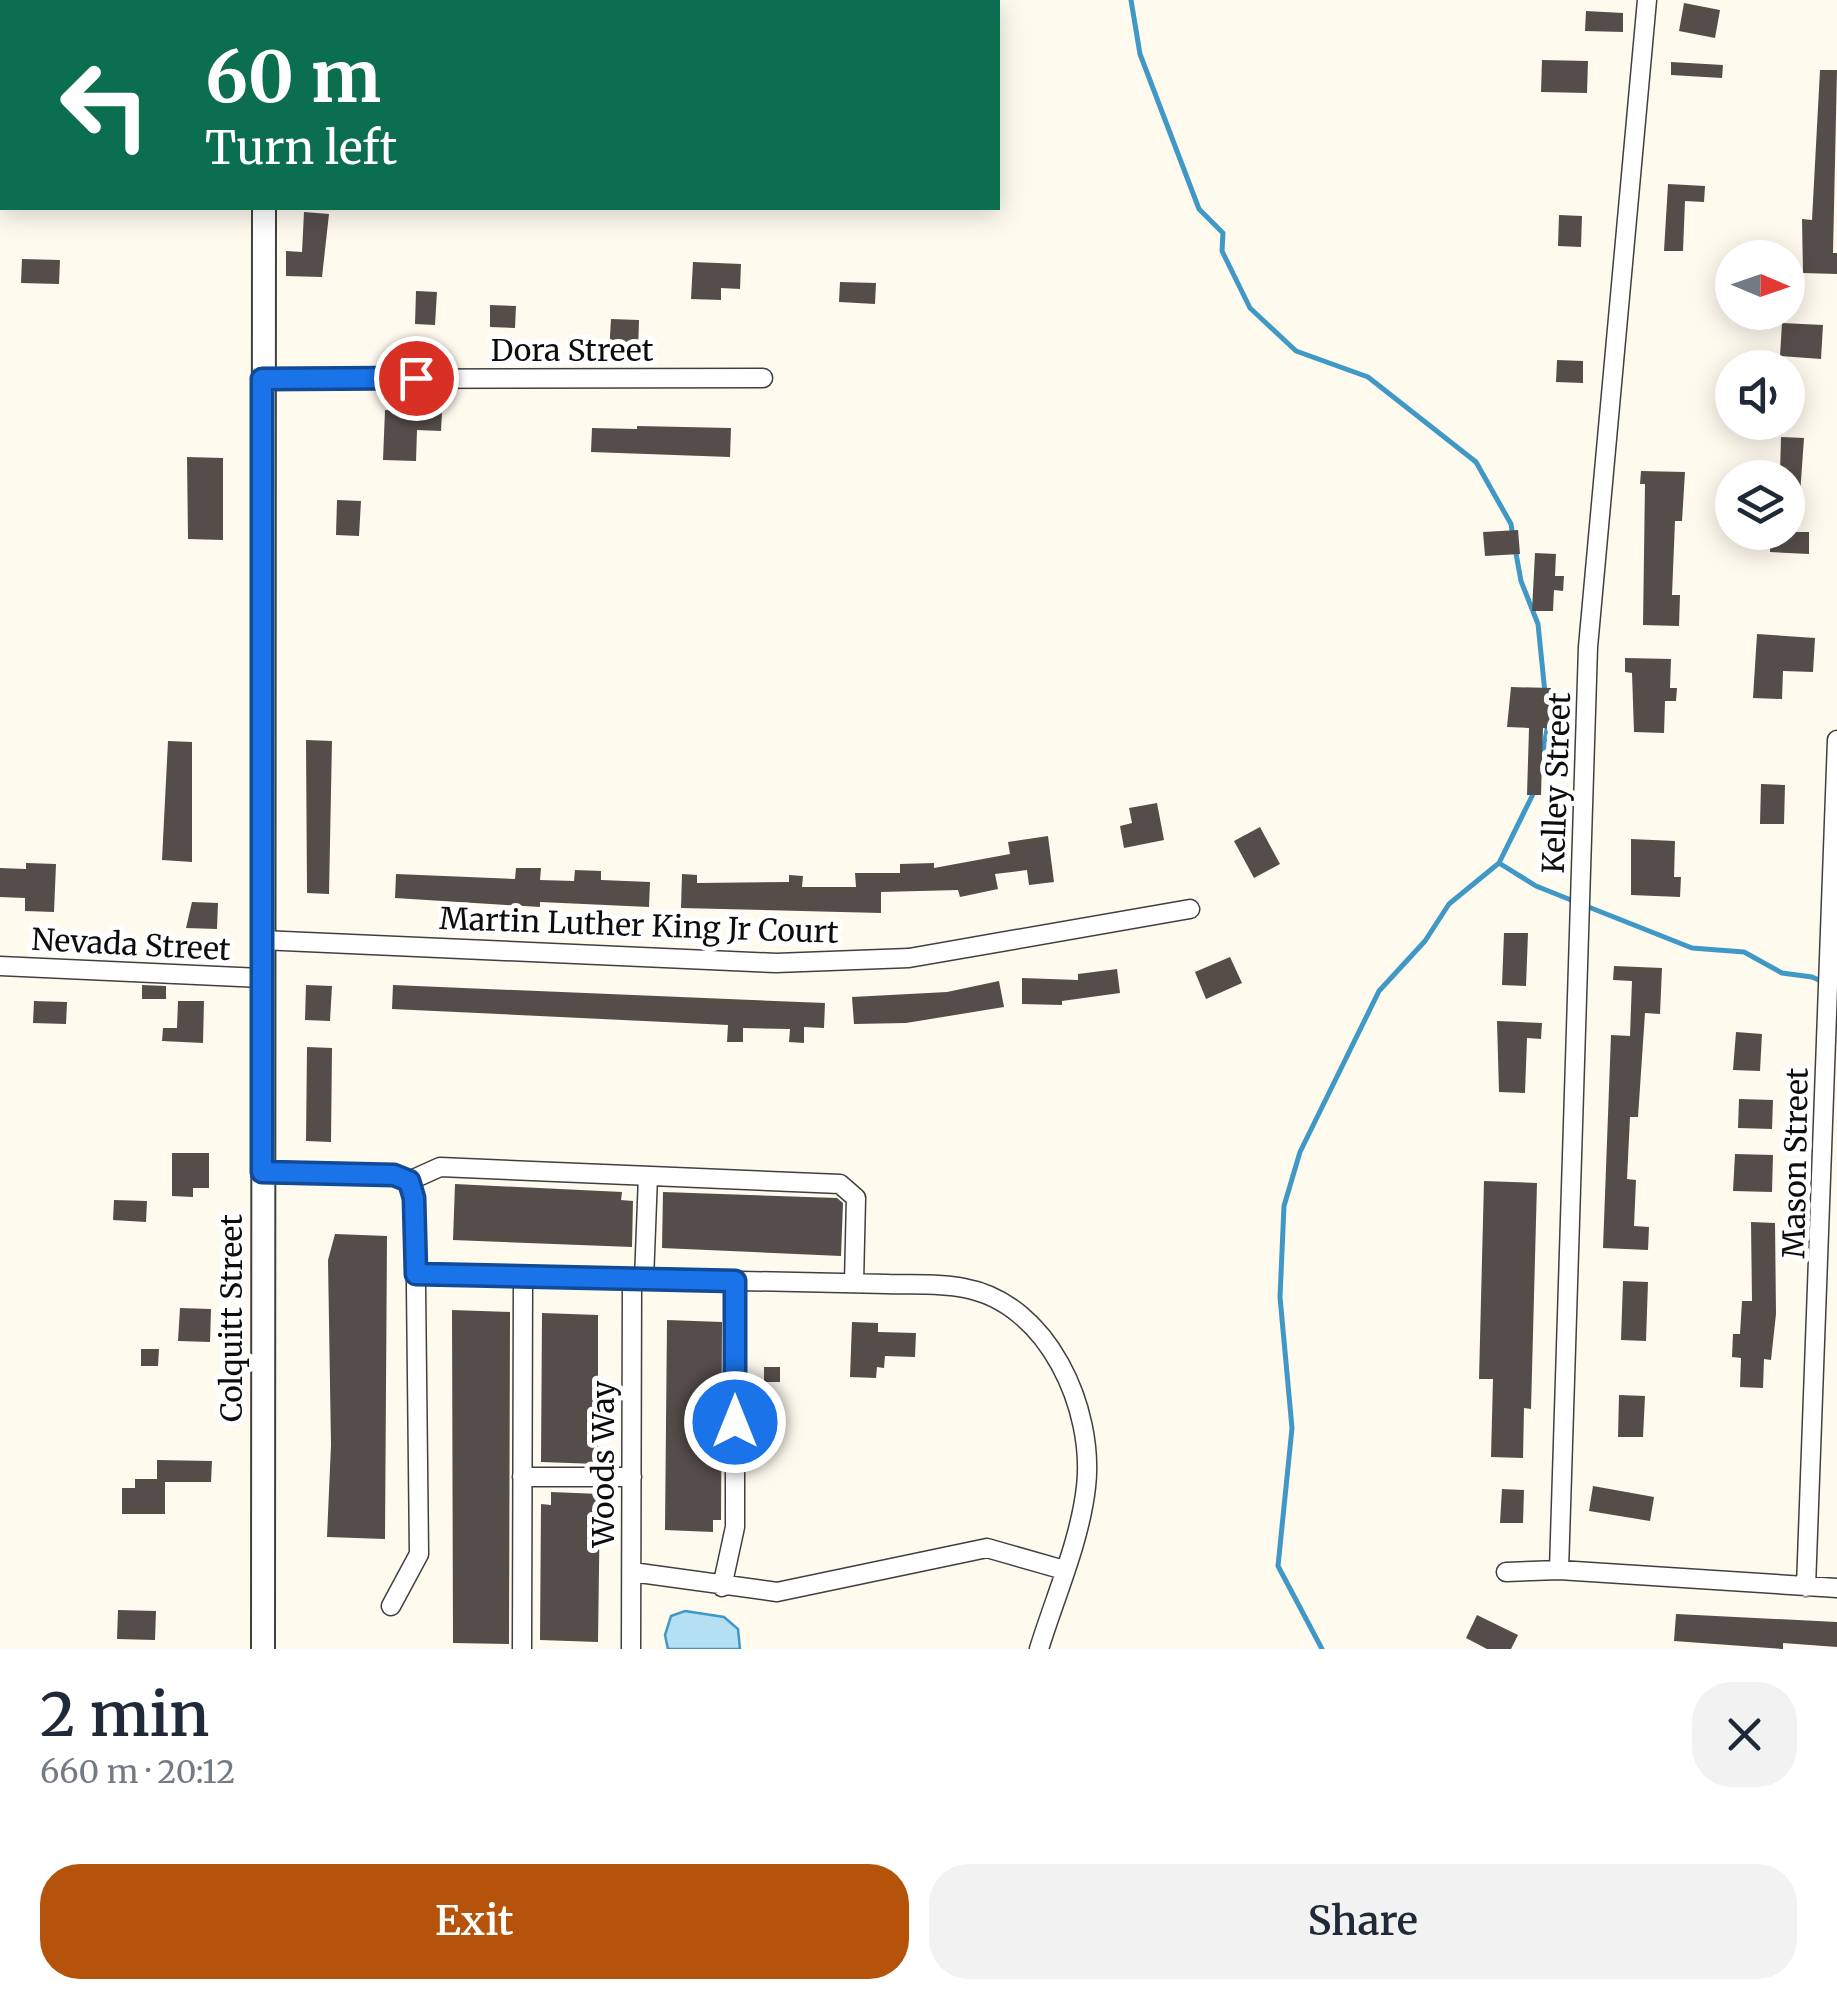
<!DOCTYPE html>
<meta charset="utf-8">
<style>
body{margin:0;font-family:Merriweather,serif;background:#f2f2f3;color:#1f2937;height:100vh;display:flex;flex-direction:column;font-size:38px;white-space:nowrap}
*{box-sizing:border-box;margin:0}
p{font-size:32px;color:#747a83}
.icon{flex:none;width:55px;height:55px;fill:none;stroke:currentColor;stroke-width:2;stroke-linecap:round;stroke-linejoin:round}
.map{position:relative;height:1649px;overflow:hidden}
.details{display:flex;flex-direction:column;background:#fff;flex:1}
.details>*{flex:none}
.hud{position:absolute;left:0px;top:0px;width:1000px;height:210px;box-shadow:0 5px 25px #0003;background:#0b6e4f;color:#fff;overflow:hidden}
.needle{width:65px;rotate:92deg}
.tools{position:absolute;left:1715px;top:240px;display:grid;gap:20px}
.tools a{display:grid;place-items:center;width:90px;height:90px;border-radius:50%;background:#fff;box-shadow:0 5px 25px #0003;font-size:50px}
.pin{position:absolute;display:grid;place-items:center;width:85px;height:85px;color:#fff;margin:-42px;border:5px solid #fff;border-radius:50%;box-shadow:0 2px 10px #0007}
.me{position:absolute;width:110px;margin:-55px;rotate:0deg;stroke-linejoin:round;filter:drop-shadow(0 0 8px #0008)}
.turn{display:flex;align-items:center;gap:35px;height:210px;padding:0 40px;font-size:45px}
.turn .icon{width:130px;height:130px;stroke-width:2.5}
.turn b{display:block;font-size:70px;line-height:85px}
.round{display:grid;place-items:center;flex:none;width:105px;height:105px;border-radius:40px;background:#f2f2f3}
.overview{display:flex;align-items:center;justify-content:space-between;height:170px;padding:0 40px}
h1{font-size:60px;font-weight:600;line-height:75px}
.cta{display:flex;gap:20px;margin-top:auto;padding:20px 40px}
.cta a{flex:1;height:115px;border-radius:40px;background:#b45309;color:#fff;font-size:40px;font-weight:600;line-height:115px;text-align:center}
.cta a+a{background:#f2f2f3;color:#1f2937}
.map>svg:first-child{display:block}
.water{fill:#b5dff3;stroke:#4098c6;stroke-width:2.5}
.lines{fill:none;stroke-linecap:round;stroke-linejoin:round}
.stream{stroke:#4098c6;stroke-width:5}
.building{fill:#554d4a}
.minor-casing{stroke:#404040;stroke-width:21}
.tertiary-casing{stroke:#404040;stroke-width:26}
.minor{stroke:#fff;stroke-width:18}
.tertiary{stroke:#fff;stroke-width:22}
.route-casing{stroke:#114b97;stroke-width:25}
.route{stroke:#1a73e8;stroke-width:18}
.labels{text-anchor:middle;stroke-width:10;stroke-linejoin:round;paint-order:stroke}
.street-label{font-size:30px;fill:#0d0d0d;stroke:#fff}
</style>
<div class="map">
<svg width="1837" height="1649" viewBox="0 0 1837 1649">
<rect width="100%" height="100%" fill="#fefaee"/>
<path class="water" d="M685 1611 724 1617 738 1629 740 1649H668L665 1635 671 1616Z"/>
<g class="lines">
<path class="stream" d="M1131 0 1140 54 1199 209 1223 233 1222 251 1250 308 1296 351 1368 377 1476 462 1511 524 1513 537
M1515 548 1521 581 1538 624 1545 693
M1542 757 1548 724
M1499 863 1536 886 1576 902
M1586 906 1692 948 1744 952 1782 973 1812 977 1837 988
M1322 1649 1278 1566 1292 1428 1280 1297 1284 1206 1300 1152 1379 991 1425 941 1449 904 1499 863 1534 792"/>
</g>
<path class="building" d="M1684 3 1720 10 1715 38 1679 31Z
M1586 11 1623 13V32L1585 31Z
M1542 60 1588 61 1587 93 1541 92Z
M1671 62 1723 65 1722 78 1671 75Z
M1820 70H1837L1833 253H1837V274L1803 273 1802 219 1812 220Z
M1668 184 1705 186 1704 202 1685 201 1683 251H1664Z
M304 212 329 214 322 277 286 276V251L302 252Z
M1559 215 1582 216 1581 247 1558 246Z
M22 259 60 260 59 284 21 283Z
M693 262 741 264 740 289 721 288V300L691 299Z
M840 282 876 283 875 304 839 302Z
M416 291 437 292 435 325 415 324Z
M490 305 516 306 515 328 490 327Z
M611 319 639 320 638 354 609 353Z
M1782 323 1823 325 1821 359 1780 356Z
M1557 360 1583 361V383L1556 382Z
M385 410 442 413 441 431 417 430 416 461 383 460Z
M637 426 731 428 730 457 591 452 592 428 637 429Z
M1781 437 1804 438 1799 509H1788V474H1780Z
M187 457 223 458V540L188 539Z
M1641 471 1685 472 1682 521H1675L1672 595H1680L1679 626 1643 625 1645 484H1640Z
M337 500 361 501 359 536 336 535Z
M1518 530 1520 554 1485 556 1483 532Z
M1770 532H1809V554L1770 552Z
M1535 553 1556 554 1555 576H1564L1563 591 1554 590 1553 611H1532Z
M1757 634 1815 638 1813 672 1783 671 1782 699 1753 698Z
M1625 658 1671 659 1670 688H1677L1676 701H1665L1664 733 1634 732 1632 673 1625 672Z
M1511 687 1551 688 1549 729 1543 728 1541 795H1527L1529 728 1507 727Z
M306 740 332 741 329 894 307 893Z
M168 741 192 742V862L162 860Z
M1761 784 1785 785 1784 824H1760Z
M1157 803 1164 840 1124 848 1120 826 1132 823 1129 808Z
M1260 827 1280 864 1254 878 1234 841Z
M1048 836 1054 882 1029 885 1027 870 995 874 998 889 960 897 958 890 881 892V913L681 908 682 874 697 875V883L789 882V875L803 876 802 887H856L855 873H900V864L934 863V868L1010 854 1008 842Z
M1631 839 1675 841 1674 877H1681L1680 897 1631 895Z
M26 863 56 864 54 912 25 911V898L0 897V868L26 869Z
M516 868H541L540 880 574 881 575 870 601 871V880L650 882 649 907 540 902V907L395 898 396 874 515 879Z
M192 902 218 903 217 929 186 928Z
M1504 933H1528L1526 986 1502 985Z
M1230 957 1242 983 1206 999 1195 972Z
M1614 966 1662 968 1660 1014 1645 1013 1638 1117H1630L1627 1179 1636 1180 1634 1226 1649 1227 1648 1250 1603 1248 1611 1035 1630 1036 1632 981 1613 980Z
M1117 969 1120 993 1062 1001V1005L1022 1004V978L1078 980V974Z
M999 981 1004 1007 906 1023 854 1024 852 997 947 992Z
M142 985 166 986V999H142Z
M306 985 332 986 330 1021 305 1020Z
M393 985 825 1003 824 1028 804 1027V1043L789 1042 790 1029 743 1028V1042H727L728 1025 392 1009Z
M34 1001 67 1002 66 1024 33 1023Z
M178 1001H204L203 1043 162 1041 163 1028H177Z
M1497 1021 1542 1023 1541 1039 1527 1038 1525 1093 1499 1092Z
M1736 1032 1762 1034 1760 1071 1733 1070Z
M307 1047 332 1048 331 1142 306 1141Z
M1739 1099 1773 1100 1772 1129 1738 1128Z
M172 1153H209V1188H193V1197L172 1196Z
M1735 1154 1773 1155 1772 1192 1733 1191Z
M1484 1181 1537 1183 1531 1409 1524 1408 1523 1458 1491 1457 1493 1379H1479Z
M455 1184 622 1192 621 1200 633 1201 632 1247 453 1240Z
M663 1192 837 1198 843 1203 841 1256 662 1248Z
M114 1200 147 1201 146 1222 113 1220Z
M1751 1222 1775 1223 1776 1314 1771 1360 1764 1359 1763 1388 1740 1387 1741 1358 1732 1357 1733 1334H1740L1742 1301H1752Z
M335 1234 387 1236 385 1539 327 1537 331 1445 328 1260Z
M1623 1281 1648 1282 1646 1341 1621 1340Z
M180 1308 211 1309 210 1342 178 1341Z
M452 1310 510 1312 509 1644 453 1643Z
M542 1313 598 1315V1464L541 1462Z
M667 1320 722 1322 721 1520H713V1532L665 1530Z
M852 1322 878 1323V1332L916 1333 915 1357 885 1356 884 1368 877 1367 876 1378 850 1377Z
M141 1349H159L158 1366H141Z
M764 1367H780V1382H764Z
M1619 1395 1645 1396 1643 1437H1618Z
M157 1460 212 1461 211 1482H165V1514H122V1488H135V1479H157Z
M1593 1486 1654 1497 1650 1521 1589 1511Z
M1502 1489 1524 1490 1523 1523H1500Z
M551 1492 600 1494 598 1642 540 1640 541 1504 551 1505Z
M118 1610 156 1611 155 1640 117 1639Z
M1676 1614 1837 1622V1647L1783 1643V1649L1674 1641Z
M1477 1615 1518 1635 1511 1649H1487L1466 1638Z"/>
<g class="lines">
<g class="minor-casing">
<path id="minor" d="M0 166H2
M262 379 763 378
M261 940 776 963 909 958 1190 909
M0 966 261 978
M262 1171 394 1175 409 1181 415 1198 419 1554 391 1606
M409 1181 440 1167 840 1184 856 1198 854 1283
M416 1274 887 1284C912 1285 939 1283 964 1288 1048 1303 1095 1409 1086 1487 1080 1541 1055 1597 1039 1649
M644 1280 648 1176
M522 1477H632
M1559 1570 1588 647 1647 0
M632 1572 777 1592 987 1548 1064 1570
M1506 1572 1559 1570 1837 1588
M722 1587 735 1527V1281
M1806 1587 1837 740
M522 1649 523 1277
M631 1649 632 1280"/>
</g>
<g class="tertiary-casing">
<path id="tertiary" d="M296 2V0
M263 1649 264 208"/>
</g>
<use href="#minor" class="minor"/>
<use href="#tertiary" class="tertiary"/>
</g>
<g class="lines">
<g class="route-casing">
<path id="route" d="M416 378 262 379V1172L394 1175 409 1181 414 1198 416 1274 735 1281V1422"/>
</g>
<use href="#route" class="route"/>
</g>
<g class="labels">
<g class="street-label">
<text x="572" y="361">Dora Street</text>
<text transform="translate(1557 783) rotate(-88)" y="10">Kelley Street</text>
<text transform="translate(639 926) rotate(2)" y="10">Martin Luther King Jr Court</text>
<text transform="translate(131 945) rotate(3)" y="10">Nevada Street</text>
<text transform="translate(1796 1163) rotate(-89)" y="10">Mason Street</text>
<text transform="translate(232 1318) rotate(-90)" y="10">Colquitt Street</text>
<text transform="translate(604 1464) rotate(-90)" y="10">Woods Way</text>
</g>
</g>
</svg>
<div class="tools">
<a><svg class="needle" viewBox="-14 -14 28 28"><path d="M0-13l5 13h-10z" fill="#e53935"/><path d="M0 13l5-13h-10z" fill="#747a83"/></svg></a>
<a><svg class="icon" aria-label="sound" viewBox="0 0 24 24"><path d="M4 9h4l5-4v14l-5-4H4zM17 9q2 3 0 6"/></svg></a>
<a><svg class="icon" aria-label="layers" viewBox="0 0 24 24"><path d="M12 4l9 5-9 5-9-5zM3 14l9 5 9-5"/></svg></a>
</div>
<div class="pin" style="left:416px;top:378px;background:#d93025"><svg class="icon" aria-label="arrive" viewBox="0 0 24 24"><path d="M6 21V4h12l-3 4 3 4H6"/></svg></div>
<svg class="me" style="left:735px;top:1422px" viewBox="-20 -20 40 40"><circle r="17" fill="#1a73e8" stroke="#fff" stroke-width="3"/><path d="M0-11L8 9 0 5-8 9z" fill="#fff"/></svg>
<div class="hud">
<div class="turn"><svg class="icon" aria-label="left" viewBox="0 0 24 24"><path d="M17 20v-9H6M10 6l-5 5 5 5"/></svg><div><b>60 m</b>Turn left</div></div>
</div>
</div>
<section class="details">
<div class="overview"><div><h1>2 min</h1><p>660 m · 20:12</p></div><a class="round"><svg class="icon" aria-label="close" viewBox="0 0 24 24"><path d="M6 6l12 12M18 6L6 18"/></svg></a></div>
<div class="cta"><a>Exit</a><a>Share</a></div>
</section>
